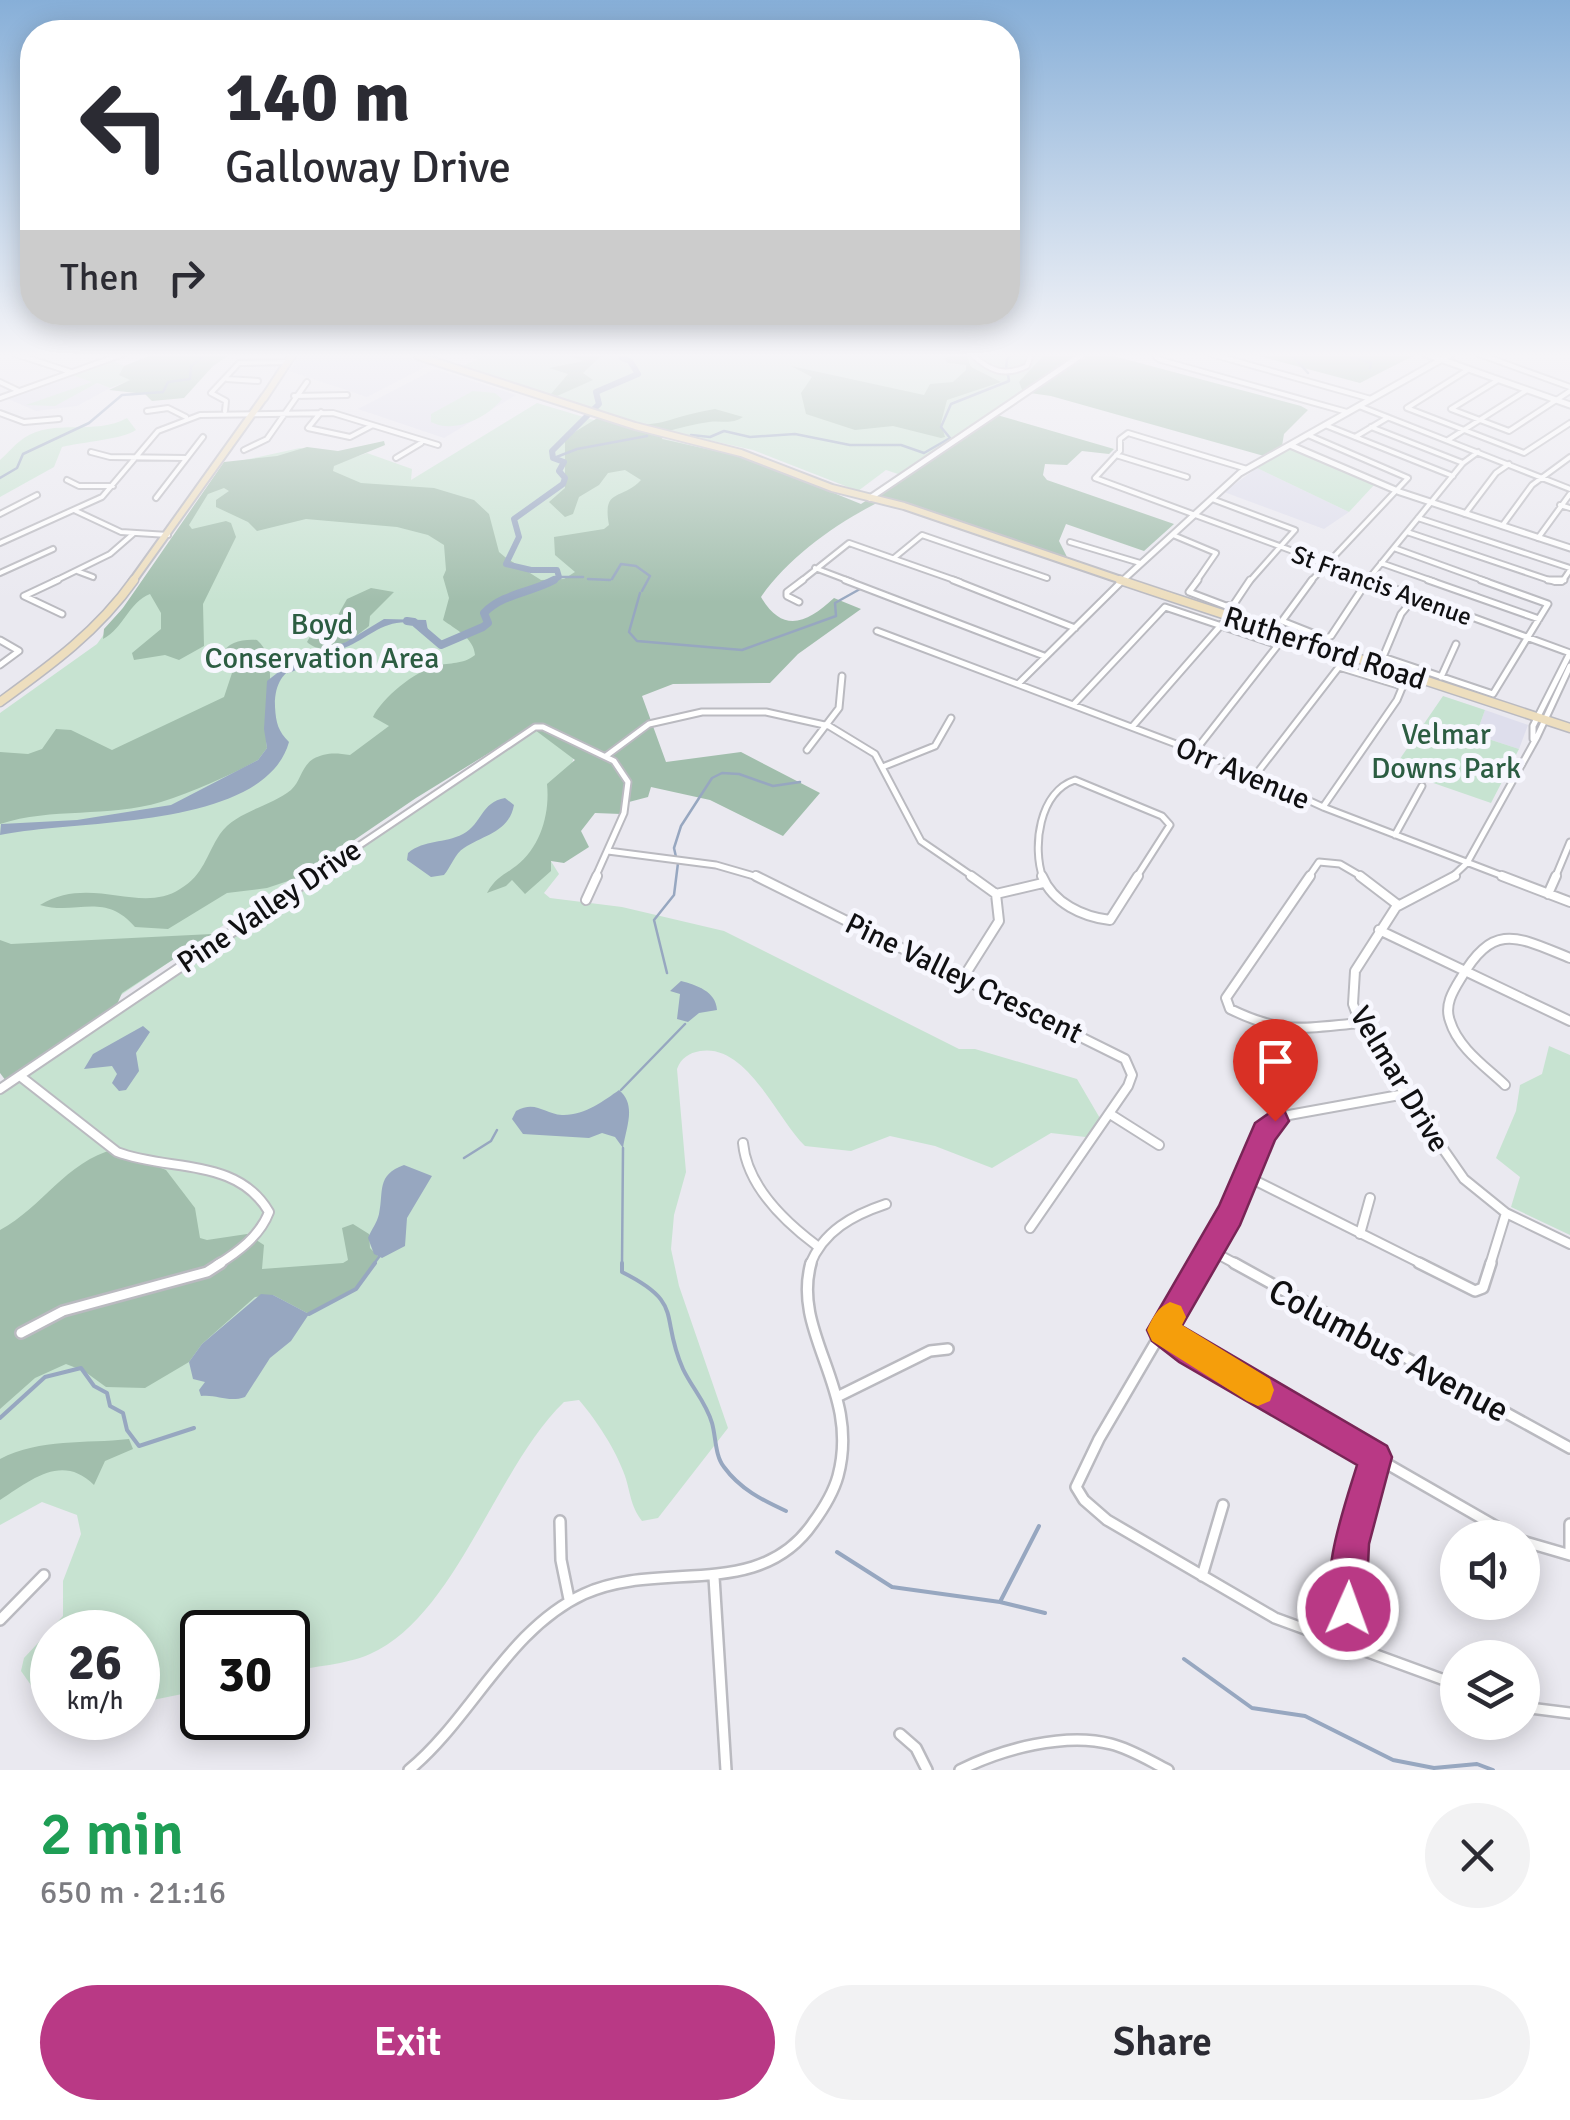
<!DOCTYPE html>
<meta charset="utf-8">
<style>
body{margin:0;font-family:Signika,sans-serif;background:#f2f2f3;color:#2b2b33;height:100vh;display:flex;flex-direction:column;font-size:38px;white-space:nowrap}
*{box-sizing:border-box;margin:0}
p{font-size:32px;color:#7c7c81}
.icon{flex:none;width:55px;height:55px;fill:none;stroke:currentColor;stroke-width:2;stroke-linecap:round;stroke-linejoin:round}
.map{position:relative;height:1770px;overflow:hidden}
.panel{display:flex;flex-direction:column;background:#fff;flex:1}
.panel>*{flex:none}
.hud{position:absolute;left:20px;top:20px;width:1000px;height:305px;border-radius:40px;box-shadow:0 5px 25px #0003;background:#fff;color:#2b2b33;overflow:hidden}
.tools{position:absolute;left:1440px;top:1520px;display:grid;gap:20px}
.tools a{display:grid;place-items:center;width:100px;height:100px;border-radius:50%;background:#fff;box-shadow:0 5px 25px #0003;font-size:50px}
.speed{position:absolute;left:30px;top:1610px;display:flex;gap:20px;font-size:50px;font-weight:700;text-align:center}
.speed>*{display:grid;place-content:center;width:130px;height:130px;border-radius:50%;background:#fff;box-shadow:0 5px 25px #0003;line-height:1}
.speed small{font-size:25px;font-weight:400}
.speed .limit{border:5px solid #111;border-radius:15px;background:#fff;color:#111}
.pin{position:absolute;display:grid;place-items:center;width:85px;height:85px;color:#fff;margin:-102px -42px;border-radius:50% 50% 50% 0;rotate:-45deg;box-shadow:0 0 10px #0007}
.pin .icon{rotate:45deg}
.me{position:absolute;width:110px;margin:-55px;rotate:2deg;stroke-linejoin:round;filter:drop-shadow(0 0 8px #0008)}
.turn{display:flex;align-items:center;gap:35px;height:210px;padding:0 40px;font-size:45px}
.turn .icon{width:130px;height:130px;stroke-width:2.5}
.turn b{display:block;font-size:70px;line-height:85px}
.then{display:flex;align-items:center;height:95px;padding:0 40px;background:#0003;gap:20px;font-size:38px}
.round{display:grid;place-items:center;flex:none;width:105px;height:105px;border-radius:52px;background:#f2f2f3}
.overview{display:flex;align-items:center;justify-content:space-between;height:170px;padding:0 40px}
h1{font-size:60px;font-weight:600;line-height:75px;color:#1e9e55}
.primary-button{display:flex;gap:20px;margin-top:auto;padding:20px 40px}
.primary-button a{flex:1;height:115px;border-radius:60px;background:#b93985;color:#fff;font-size:40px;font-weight:600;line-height:115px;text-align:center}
.primary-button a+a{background:#f2f2f3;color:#2b2b33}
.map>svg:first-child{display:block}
.built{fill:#dedeec}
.green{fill:#c7e3d1}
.forest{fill:#a1beac}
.water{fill:#97a7c0}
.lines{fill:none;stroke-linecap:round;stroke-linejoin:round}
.stream-far1{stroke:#97a7c0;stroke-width:2.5}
.stream{stroke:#97a7c0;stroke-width:4}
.river-far1{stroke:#97a7c0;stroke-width:6}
.river{stroke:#97a7c0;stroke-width:8}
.minor-far3-casing{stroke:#babac0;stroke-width:8}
.minor-far2-casing{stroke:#babac0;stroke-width:9}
.minor-far1-casing{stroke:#babac0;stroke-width:12}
.minor-casing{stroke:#babac0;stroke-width:14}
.tertiary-casing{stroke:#babac0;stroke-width:9}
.secondary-far1-casing{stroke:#babac0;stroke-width:10}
.secondary-casing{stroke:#babac0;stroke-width:11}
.minor-far3{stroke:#fff;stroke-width:4}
.minor-far2{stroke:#fff;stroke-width:5}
.minor-far1{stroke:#fff;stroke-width:8}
.minor{stroke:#fff;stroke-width:9}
.tertiary{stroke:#fff;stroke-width:5}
.secondary-far1{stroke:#eddebe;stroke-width:6}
.secondary{stroke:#eddebe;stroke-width:8}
.route{fill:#b93985;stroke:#782556;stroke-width:2.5}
.slow{fill:#f59e0b}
.labels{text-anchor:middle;stroke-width:10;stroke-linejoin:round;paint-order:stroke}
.far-street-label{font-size:25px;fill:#101012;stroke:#f7f7fe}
.park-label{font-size:30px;fill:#2c5d42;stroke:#f7f7fe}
.street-label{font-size:30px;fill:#101012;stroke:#f7f7fe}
.near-street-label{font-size:35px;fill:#101012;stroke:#f7f7fe}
</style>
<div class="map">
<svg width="1570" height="1770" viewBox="0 0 1570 1770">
<rect width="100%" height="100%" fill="#eae9f0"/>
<path class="built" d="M301 354H395L429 365 367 397 289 371Z
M435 369 516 395 444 438 358 409Z
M72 375 110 388 77 406 36 411 6 398Z
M1257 468 1349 512 1324 529 1224 492Z
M1485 710 1528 725 1519 749 1476 735Z"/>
<path class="green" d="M465 354H1079L898 474 886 470 858 491 753 450 650 427 461 367 478 359Z
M111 360 127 367 120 372 131 380 110 388 97 383 55 406 26 405 92 382 72 375Z
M473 391 495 393 502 399C487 418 454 434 431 422V414Z
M537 403 627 430 745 458 846 501 5 1074 0 1070V713L97 644 226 464 300 448 344 461 367 453 412 469 411 480Z
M127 418 136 430C124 439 82 442 62 447L54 467 0 497V460C8 453 15 444 24 438 53 418 95 436 127 418Z
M1290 449H1294L1375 484 1349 512 1257 468Z
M1443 696 1485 710 1476 735 1519 749 1491 803 1393 769Z
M539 731 576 752 564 785 549 858 559 874 544 893 550 898 622 907 724 931 959 1049H975L1077 1079 1101 1120 1094 1138 1051 1133 992 1168 935 1146 890 1136 851 1151 805 1146C777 1119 747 1043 700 1051 689 1053 681 1058 677 1069L686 1172 674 1215 671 1249 679 1286 728 1428 658 1518 642 1521C630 1505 631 1494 625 1476 616 1450 597 1421 579 1400L564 1402C495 1469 456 1616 370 1654 346 1665 313 1666 288 1672V1632H202V1690L138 1703V1632H52V1715L21 1671 24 1658 63 1616V1581L81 1534 77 1515 42 1502 0 1525V1094L520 733Z
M1549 1046 1570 1055V1235L1511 1207 1520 1177 1496 1158 1516 1111 1520 1085 1542 1074Z"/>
<path class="forest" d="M154 354H231L213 366 184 398 152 401 145 394 109 390 130 380 119 375 124 366Z
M563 354H603L583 373 593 380 557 396 551 394 568 374 549 368 584 361Z
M966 354 971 367 1001 382 947 400 941 423 945 437 941 438 893 426 855 430 806 414 801 393 812 377 791 366 924 395 930 384 953 382 966 370V365L948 363 943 358Z
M1106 354 1301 406 1308 410 1284 434 1282 446 1264 456 1051 396 1023 392 1019 382 1043 356Z
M1251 354H1417L1360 383Z
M715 409 743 417C731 425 722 420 709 422 695 424 679 428 665 432L662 439 747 458 861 504 997 415 1114 449 1109 454 1082 451 1067 465 1045 464 1043 475 1047 480 1174 524 1144 551 1066 524 1059 541 1067 557 887 498C842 519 789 556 761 597 783 634 807 623 834 598L861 609 798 654 770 683 673 684 642 696 666 762 741 752 820 793 783 836 710 800 651 787 648 797 629 802 621 814 595 813 581 831 589 847 564 863 551 861V871L525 894 512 880 506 886 487 893C496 877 503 876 516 866 541 847 550 813 547 784L575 760 531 727 416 798 300 877 267 888 227 893 168 929 135 927C104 891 76 916 40 905 91 874 140 915 180 889 204 875 206 855 220 834 236 811 270 807 291 790 301 781 301 767 313 759 326 752 336 753 350 755L389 726 373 717C382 698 415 671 436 666 451 662 462 665 475 655 474 638 455 629 443 620L449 598 443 577 446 570 444 545 428 535 397 527 306 519 257 531 248 522 216 507V500L229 491 224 488 208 494 189 525 192 529 226 521 231 523 236 537 203 604 204 646 179 660 165 655 134 660 132 653 161 629V613L150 594C128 603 124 628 103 639L104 629 123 608 224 462 277 456 307 447 338 451 384 441 385 445 334 466 333 471 361 483 434 488 474 500 489 514 499 552 505 557 541 580 564 579 575 572 555 555 554 537 604 529 609 525C602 487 622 501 641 480L625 470 608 473 599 485 579 497 573 514 565 517 549 502 565 488V438L599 417C659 434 660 418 715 409Z
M371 588 394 592 370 616 369 626C352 640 326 659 307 642L316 626 338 615 347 599Z
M257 640C283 662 261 713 267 748L258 760C229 776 195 791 161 802 108 818 52 807 0 824V752L28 754 42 749 56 729 71 730 112 750 224 697 232 673 248 662 244 655 226 662 221 655C228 642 242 639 257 640Z
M212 934 122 993 115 1009 6 1081 0 1073V940L11 944Z
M115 1149 166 1170 195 1208 200 1238 207 1240 247 1234 264 1245 262 1269 343 1263 348 1260 342 1228 353 1224 369 1234 370 1248 379 1257 356 1289 309 1314 273 1295 255 1297 202 1344 189 1362 145 1388 106 1387 84 1371 66 1364 35 1378 0 1409V1230C43 1207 65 1162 115 1149Z
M129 1439 133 1449 105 1461 94 1485C62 1453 31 1480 0 1500V1459C41 1438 85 1444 129 1439Z"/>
<path class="water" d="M384 619 426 620 429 636 419 631 415 623C384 618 371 637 344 648 311 663 274 660 275 707 276 723 278 731 289 742 264 831 71 819 0 835L1 824 77 820 171 805 258 760 267 748 264 729 267 681 290 663 346 642Z
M505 798 514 805C509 832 484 835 464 848 455 853 451 867 444 875L431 877 407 860 408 853C425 839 444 844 463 834 482 824 481 802 505 798Z
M681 981C696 985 716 991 717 1010L699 1013 688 1022 677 1019 680 994 670 991Z
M143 1026 150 1032 136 1053 139 1071 126 1090 119 1091 112 1083 117 1074 112 1066 84 1069 93 1054Z
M619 1090C637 1105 626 1127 623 1148L615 1137 602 1133 589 1138 523 1134 512 1119 516 1111C536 1100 544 1114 562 1115 584 1116 605 1100 619 1090Z
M404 1165 432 1176 407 1218 405 1246 382 1258 374 1254 368 1238C371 1230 377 1223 379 1214 384 1191 376 1175 404 1165Z
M261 1294 273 1295 309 1314 291 1341 270 1358 245 1397C228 1403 217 1394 201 1396L199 1390 205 1382 193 1379 189 1362 202 1344Z"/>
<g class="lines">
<path class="stream-far1" d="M1291 354 1308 373
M1343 354 1371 363 1370 368
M1006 369 1007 359 1013 354
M691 435 710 437 724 431 750 437 795 434 850 445H901L924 453 950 438 941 427 951 404 1009 381 1008 375
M554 458 577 449 647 436
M0 478 17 468 23 454 89 423 122 395 163 392 168 382 190 379 191 366 207 354
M559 577H583
M588 579 610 580
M612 579 621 564 636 566 650 576 642 591
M640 593 629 632 637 641 742 650 836 616 835 603 860 589
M676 857 674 848 681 826 712 778 722 773 739 774 773 786 800 782
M667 973 654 920 674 895 678 863
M621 1090 685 1024
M464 1158 491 1141 497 1130
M373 1265 379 1257
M622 1265 623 1148"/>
<path class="stream" d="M622 1263V1272C686 1304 659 1316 683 1369 692 1388 706 1402 712 1423 716 1437 715 1456 724 1467 740 1489 762 1500 786 1511
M309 1314 356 1289 375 1263
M0 1418 45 1377 81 1368 94 1386 107 1393 110 1406 123 1413 127 1430 139 1446 194 1428
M837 1552 892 1587 1000 1602 1045 1613
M1001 1600 1039 1526
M1184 1659 1252 1708 1305 1716 1393 1760 1434 1768 1477 1764 1493 1770"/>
<path class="river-far1" d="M550 582 559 577 557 570H531L506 564 519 537 514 519 563 484 565 478 559 471 564 462 553 458 552 451 599 404 596 392 638 374 630 361 622 358 624 354"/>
<path class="river" d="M407 621 414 622 441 645 483 627 488 623 484 613C504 593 530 593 554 580
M288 669 325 654"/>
<g class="minor-far3-casing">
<path id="minor-far3" d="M15 354 71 372
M972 354C989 371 1005 377 1027 366L1031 354
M1159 354 1156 357 1161 360 1347 412
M1211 354 1371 399
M1479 354 1570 387
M1469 369 1407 408 1524 453 1570 423
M227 379 258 381
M1498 380 1451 409 1509 431 1570 391
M0 382 19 391
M294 396 347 395
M0 398 123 354
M1359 406 1570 489
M147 411 168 408 186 417
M225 411 226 401 211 393 239 363 288 362
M321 412 308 428 350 437 371 426
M0 413 24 422 59 419
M1325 425 1453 476
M1371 427 1463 463
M1308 435 1408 478 1310 582
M1355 437 1387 418
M1448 440 1527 390
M244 450 267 439 307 382
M91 452 110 457 186 458
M1116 455 1187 477
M396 458 421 443
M1247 469 1128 433 1120 439V451L1095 478 1377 582
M67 480 79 486H113
M156 498 203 437
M1212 499 1295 530 1249 582
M1560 505 1570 508
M76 511 121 532 168 535
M0 514 37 495
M1465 514 1496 473 1509 464
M1418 518 1570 568
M1502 526 1532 485 1570 457
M1407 532 1555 582H1562L1570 570
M1173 535 1216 553 1196 582
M1538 538 1570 494
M1070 542 1140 563
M0 543 102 497 158 431 200 415 333 413 438 445
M1394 548 1488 582
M894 558 922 535 1047 578
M1381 563 1435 582
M815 568 852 582
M77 571 93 577
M0 573 53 549
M53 582 110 554 133 534
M800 582 849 543 960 582
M1366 582 1463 463 1478 452"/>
</g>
<g class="minor-far2-casing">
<path id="minor-far2" d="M58 580 24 596 62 614
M845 580 1044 656
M953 580 1075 628
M1198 580 1189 592 1226 606 1234 604 1250 580
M1312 580 1282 621 1325 638 1331 636 1368 580
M1371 580 1570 653 1533 726V739
M1428 580 1539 619
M1548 580H1564
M1415 597 1401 614 1383 657 1493 694 1548 604 1481 580
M799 602 787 596V592L803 580
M877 631 1229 764 1323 807 1508 878
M0 640 19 651 0 665
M1441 677 1456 644
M1018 684 1122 581
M1074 704 1165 607 1278 645 1195 751
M1132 727 1222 624
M807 750 839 708 842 676
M606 756 649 724 702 712H766L829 726 875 754 921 841 975 878
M885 766 935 746 951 718
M1254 777 1339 667 1398 685 1402 688 1397 700 1323 807
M1395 835 1422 786
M608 851 716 865 761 878
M311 878 535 727H543L614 761 628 782 624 813 595 878
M1043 878C1032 847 1039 792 1075 780L1162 816 1170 825 1136 878
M1308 878 1319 862 1340 864 1364 878
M1451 878 1467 863 1537 737 1570 666
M1555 878 1570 842"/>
</g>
<g class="minor-far1-casing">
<path id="minor-far1" d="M756 876 1125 1059 1132 1075 1128 1086 1030 1228
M1042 876C1053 903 1083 917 1110 920L1138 876
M1310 876 1226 998 1230 1009C1283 1035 1304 1028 1360 1023
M1360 876 1398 905
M1455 876 1396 907 1355 971 1353 1004 1360 1023 1405 1094 1464 1179 1506 1213 1570 1244
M1502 876 1570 902
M996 894 1043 883
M1548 894 1556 876
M586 900 597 876
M1379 930 1570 1021
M963 978 999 921 996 894 971 876
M20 1076 117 1152C170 1172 237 1157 269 1212 260 1236 238 1252 217 1265
M1505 1085C1486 1067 1458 1048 1450 1021 1444 1005 1453 991 1461 978 1494 921 1518 937 1570 958
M0 1089 315 876
M1110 1114 1159 1145
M743 1143C747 1185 784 1221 816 1245
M1246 1176 1424 1265
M1360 1234 1370 1198
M1210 1250 1238 1265
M810 1265C823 1231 853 1215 886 1204
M1200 1265 1230 1215 1267 1128 1289 1115 1405 1094
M1490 1265 1506 1213"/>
</g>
<g class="minor-casing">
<path id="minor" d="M1202 1263 1099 1439 1076 1487 1084 1500 1107 1520 1275 1618 1458 1685
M1234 1263 1570 1448
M1419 1263 1475 1291 1483 1288 1491 1263
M1163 1330 1201 1357 1516 1538
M21 1333 63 1311 207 1272 221 1263
M839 1396 930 1351 948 1349
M560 1521 561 1560 569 1599
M1570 1524V1553
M1522 1541 1570 1555
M1202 1576 1223 1505
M714 1577 726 1770
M0 1620 44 1575
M1348 1645 1351 1545 1375 1457
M1522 1707 1570 1713
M900 1734 916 1748 927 1770
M409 1770C472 1718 508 1629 584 1594 660 1559 759 1602 813 1523 824 1508 833 1494 838 1476 861 1390 791 1334 811 1263
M960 1770C1002 1749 1065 1732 1111 1744 1131 1749 1150 1761 1168 1770"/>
</g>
<g class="tertiary-casing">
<path id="tertiary" d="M1426 354 1570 405
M1290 445 1400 492 1570 548
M870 498 1083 354
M1122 581 1240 473 1451 354"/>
</g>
<g class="secondary-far1-casing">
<path id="secondary-far1" d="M418 356 635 426 741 453 832 488 904 506 1127 582
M264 398 293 354
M132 582 265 396"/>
</g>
<g class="secondary-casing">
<path id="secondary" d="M1120 580 1168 596
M1165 595 1570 728
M0 702C51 665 98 631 134 580"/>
</g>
<use href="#minor-far3" class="minor-far3"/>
<use href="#minor-far2" class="minor-far2"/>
<use href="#minor-far1" class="minor-far1"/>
<use href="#minor" class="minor"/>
<use href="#tertiary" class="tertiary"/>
<use href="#secondary-far1" class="secondary-far1"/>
<use href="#secondary" class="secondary"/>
</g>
<linearGradient id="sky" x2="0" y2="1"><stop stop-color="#87afd8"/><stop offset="0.59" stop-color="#f6f5f8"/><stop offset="1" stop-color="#f6f5f8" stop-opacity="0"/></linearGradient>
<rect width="1570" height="602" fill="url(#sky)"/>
<path class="route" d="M1275 1109 1285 1112 1289 1121 1275 1140 1240 1225 1182 1326 1387 1446 1392 1457 1369 1544 1366 1609 1361 1621 1348 1627 1335 1621C1318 1578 1344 1508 1357 1465L1179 1362 1152 1341 1147 1330 1219 1206 1255 1123Z"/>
<path class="slow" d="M1170 1302 1181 1306 1186 1317 1182 1325 1270 1379 1274 1390 1270 1401 1258 1406 1247 1401 1152 1341 1147 1330C1153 1317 1157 1308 1170 1302Z"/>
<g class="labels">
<g class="far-street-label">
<text transform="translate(1382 585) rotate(20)" y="9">St Francis Avenue</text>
</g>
<g class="park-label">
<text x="322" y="634">Boyd<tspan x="322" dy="34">Conservation Area</tspan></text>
<text x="1446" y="744">Velmar<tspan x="1446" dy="34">Downs Park</tspan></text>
</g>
<g class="street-label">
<text transform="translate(1325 648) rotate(18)" y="10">Rutherford Road</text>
<text transform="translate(1243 773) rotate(23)" y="10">Orr Avenue</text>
<text transform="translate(269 906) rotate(-34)" y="10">Pine Valley Drive</text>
<text transform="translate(964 978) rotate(26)" y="10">Pine Valley Crescent</text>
<text transform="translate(1400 1079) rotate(59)" y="10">Velmar Drive</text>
</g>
<g class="near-street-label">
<text transform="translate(1389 1350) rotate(28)" y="12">Columbus Avenue</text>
</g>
</g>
</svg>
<div class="tools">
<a><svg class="icon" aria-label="sound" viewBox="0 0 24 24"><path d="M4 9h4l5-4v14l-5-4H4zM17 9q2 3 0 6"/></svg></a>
<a><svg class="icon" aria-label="layers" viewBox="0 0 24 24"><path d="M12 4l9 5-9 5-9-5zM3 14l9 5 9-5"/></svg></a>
</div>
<div class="speed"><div>26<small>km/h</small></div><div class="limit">30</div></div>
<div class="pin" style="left:1275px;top:1121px;background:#d93025"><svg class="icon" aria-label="arrive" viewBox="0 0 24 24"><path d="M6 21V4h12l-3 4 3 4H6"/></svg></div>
<svg class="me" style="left:1348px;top:1609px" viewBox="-20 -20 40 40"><circle r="17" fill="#b93985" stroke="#fff" stroke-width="3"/><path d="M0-11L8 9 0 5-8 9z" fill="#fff"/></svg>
<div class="hud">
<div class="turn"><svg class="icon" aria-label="left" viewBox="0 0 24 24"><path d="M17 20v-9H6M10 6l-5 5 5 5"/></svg><div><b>140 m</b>Galloway Drive</div></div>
<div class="then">Then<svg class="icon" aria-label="right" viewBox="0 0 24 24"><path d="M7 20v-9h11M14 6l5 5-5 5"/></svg></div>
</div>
</div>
<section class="panel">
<div class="overview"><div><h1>2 min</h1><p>650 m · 21:16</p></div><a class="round"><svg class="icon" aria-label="close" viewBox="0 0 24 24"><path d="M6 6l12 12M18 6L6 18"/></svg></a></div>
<div class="primary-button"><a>Exit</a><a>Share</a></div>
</section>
